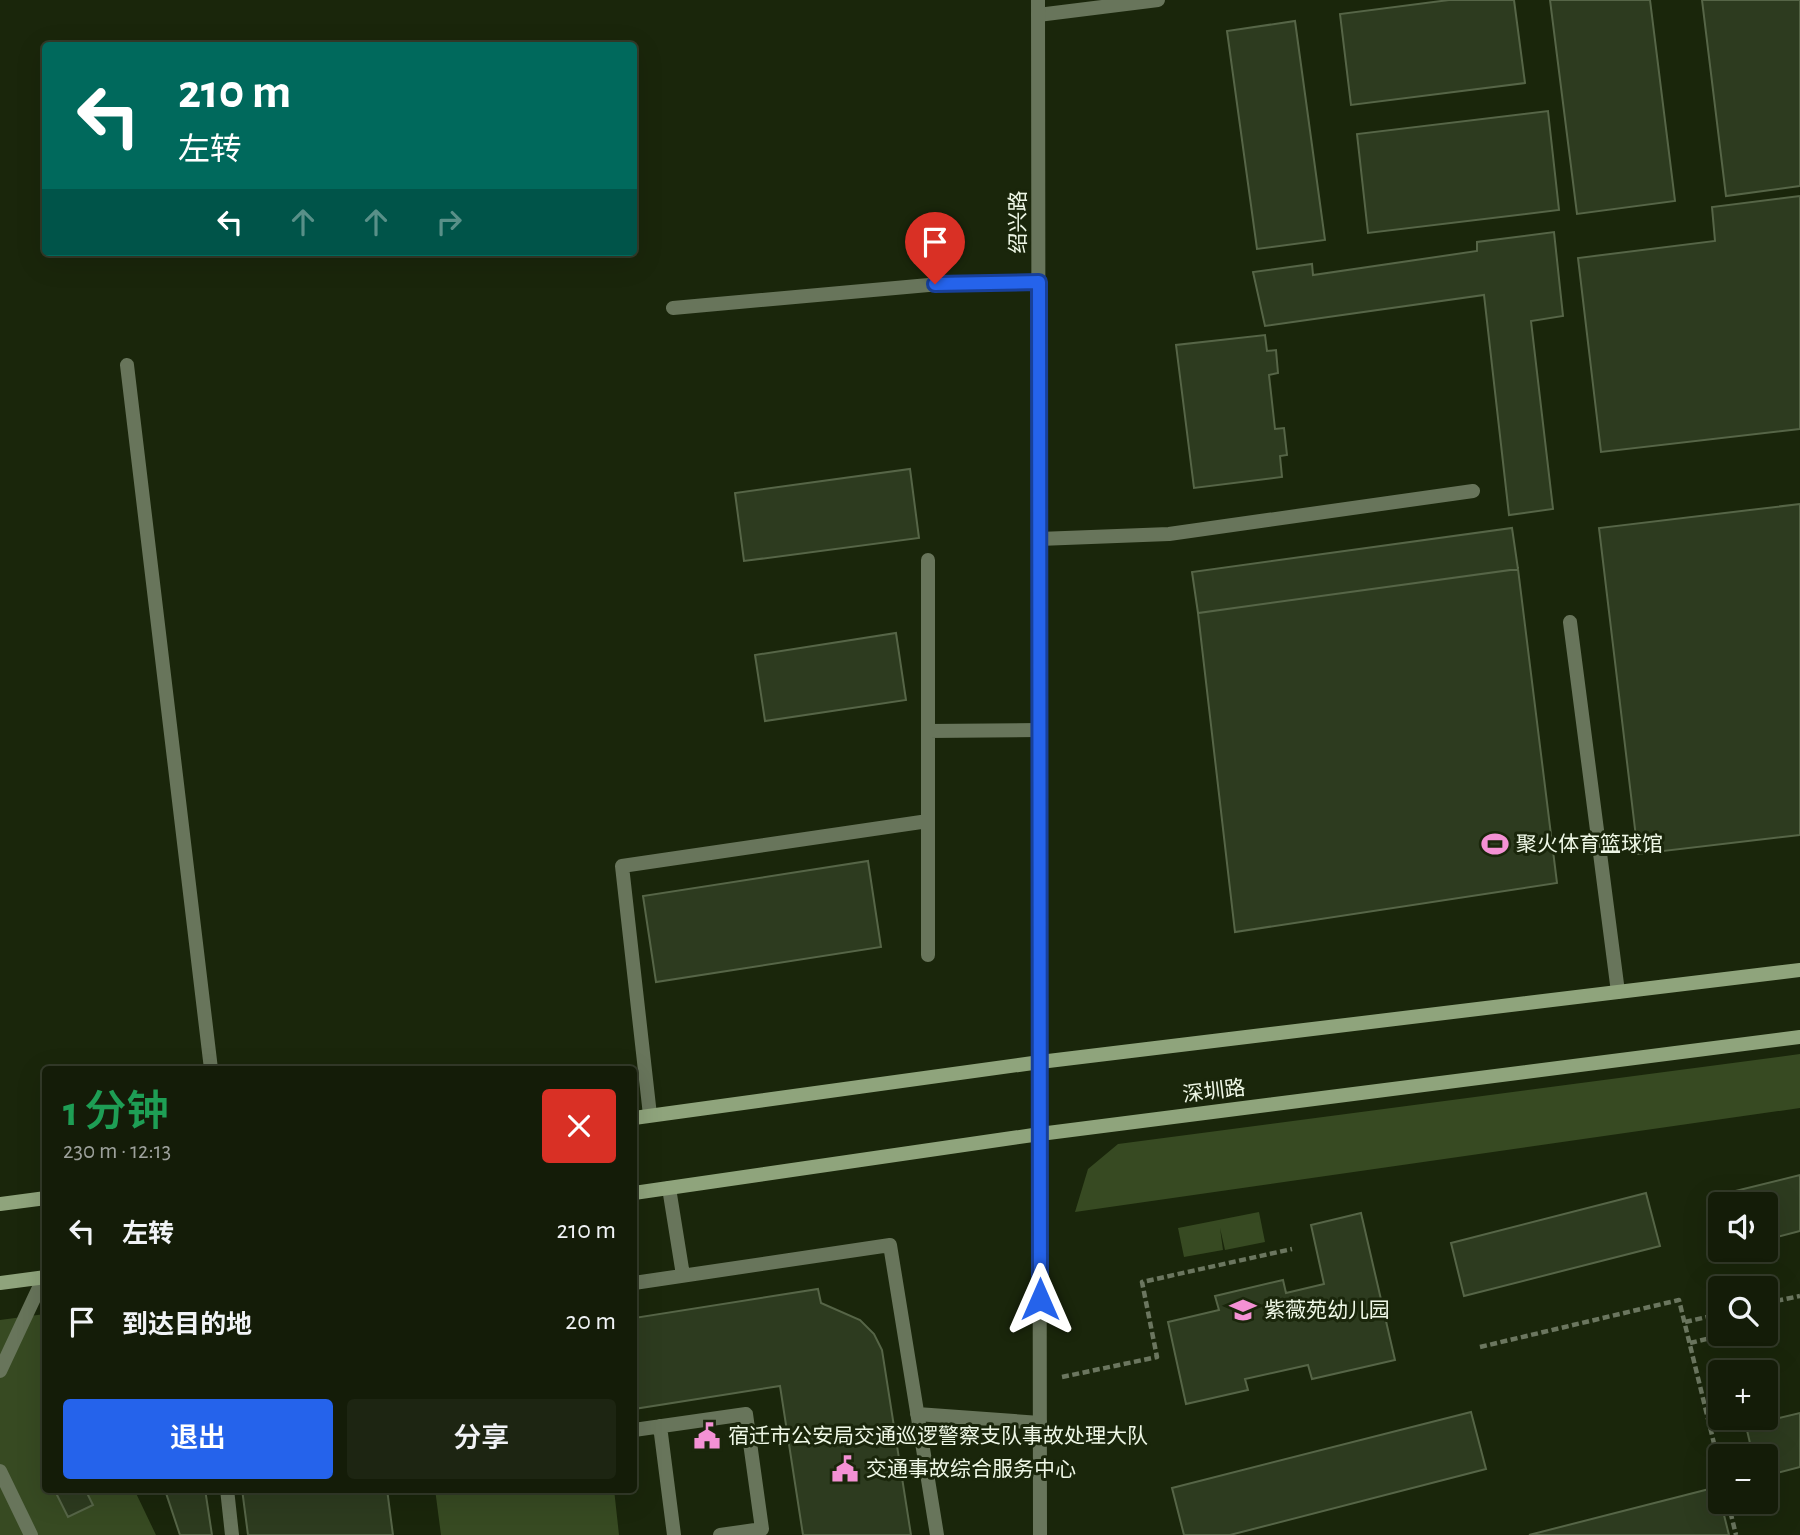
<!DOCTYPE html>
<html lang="zh">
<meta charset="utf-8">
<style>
body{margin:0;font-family:"Alegreya Sans","Noto Sans SC",sans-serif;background:#1d2512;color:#f1f3f6;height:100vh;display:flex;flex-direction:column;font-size:26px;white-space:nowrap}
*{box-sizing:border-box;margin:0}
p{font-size:23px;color:#9da19c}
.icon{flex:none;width:38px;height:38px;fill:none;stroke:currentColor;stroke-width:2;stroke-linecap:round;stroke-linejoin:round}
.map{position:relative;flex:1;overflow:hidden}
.side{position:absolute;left:42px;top:1066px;width:595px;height:427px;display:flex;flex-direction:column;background:#141c08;border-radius:7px;box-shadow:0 7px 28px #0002,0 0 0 2px #333a29}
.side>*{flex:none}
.guide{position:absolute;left:42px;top:42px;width:595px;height:214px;border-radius:7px;box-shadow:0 7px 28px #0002,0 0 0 2px #333a29;background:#00695c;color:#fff;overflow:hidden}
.fabs{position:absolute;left:1708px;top:1192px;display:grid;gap:14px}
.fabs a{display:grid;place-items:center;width:70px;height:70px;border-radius:7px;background:#141c08;box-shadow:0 7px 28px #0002,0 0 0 2px #333a29;font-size:35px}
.pin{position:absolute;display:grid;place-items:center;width:60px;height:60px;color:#fff;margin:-72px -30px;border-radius:50% 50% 50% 0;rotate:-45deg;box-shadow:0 0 7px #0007}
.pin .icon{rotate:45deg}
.me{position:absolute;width:77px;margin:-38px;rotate:0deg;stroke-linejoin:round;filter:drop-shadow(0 0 5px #0008)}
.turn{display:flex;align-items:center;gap:24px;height:147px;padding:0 21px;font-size:32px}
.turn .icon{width:91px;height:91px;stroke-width:2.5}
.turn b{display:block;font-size:49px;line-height:60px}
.lanes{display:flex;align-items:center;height:66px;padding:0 21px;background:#0003;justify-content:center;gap:35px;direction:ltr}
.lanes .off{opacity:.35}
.round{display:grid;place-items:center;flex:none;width:74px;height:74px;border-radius:7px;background:#1d2512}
.overview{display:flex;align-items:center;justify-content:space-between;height:119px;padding:0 21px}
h1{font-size:42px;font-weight:600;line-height:52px;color:#1e9e55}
.primary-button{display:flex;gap:14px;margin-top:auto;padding:14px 21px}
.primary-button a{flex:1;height:80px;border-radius:7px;background:#2563eb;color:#fff;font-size:28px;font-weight:600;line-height:80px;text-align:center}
.primary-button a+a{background:#1d2512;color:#f1f3f6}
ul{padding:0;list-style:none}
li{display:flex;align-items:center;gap:21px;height:91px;padding:0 21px}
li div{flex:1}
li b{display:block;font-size:26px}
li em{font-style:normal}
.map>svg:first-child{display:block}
.green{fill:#374a22}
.building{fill:#2d3b1f;stroke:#566547;stroke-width:2}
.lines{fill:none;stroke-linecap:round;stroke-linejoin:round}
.path{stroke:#6b765f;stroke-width:4.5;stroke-dasharray:7 3.5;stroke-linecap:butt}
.lane{stroke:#68755b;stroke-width:14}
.street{stroke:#68755b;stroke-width:14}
.secondary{stroke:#8fa47c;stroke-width:14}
.route-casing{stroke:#184099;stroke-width:18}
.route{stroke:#2563eb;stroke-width:12}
.labels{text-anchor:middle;stroke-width:6;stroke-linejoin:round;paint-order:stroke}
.street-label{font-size:21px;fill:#eef7e6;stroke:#1a260b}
.poi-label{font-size:21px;fill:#eef7e6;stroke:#1a260b;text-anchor:start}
</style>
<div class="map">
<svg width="1800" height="1535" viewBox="0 0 1800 1535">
<rect width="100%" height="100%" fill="#1a260b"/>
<path class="green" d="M1800 1054V1108L1075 1212 1088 1169 1118 1144Z
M1259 1212 1265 1242 1225 1250 1220 1228 1223 1250 1184 1257 1178 1228Z
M45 1314 46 1489H134L156 1535H0V1320Z
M435 1489H614L619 1535H441Z"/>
<path class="building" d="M1449 0H1514L1525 83 1351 105 1340 14Z
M1550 0H1650L1675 201 1577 214Z
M1702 0H1800V186L1726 196Z
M1295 21 1325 240 1257 249 1227 31Z
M1548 111 1559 210 1368 233 1357 134Z
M1800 196V429L1601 452 1578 258 1715 241 1712 207Z
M1554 232 1563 316 1531 321 1553 509 1509 515 1484 295 1265 326 1253 272 1312 264 1313 275 1477 251V242Z
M1265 335 1267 351 1276 350 1278 373 1269 375 1275 429 1284 428 1287 455 1280 456 1282 477 1194 488 1176 345Z
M910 469 919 538 744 561 735 493Z
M1800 504V835L1638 854 1599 528Z
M1512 528 1518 569 1198 613 1192 572Z
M1518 569 1557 883 1235 932 1198 613Z
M896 633 906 700 765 721 755 655Z
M868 861 881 947 656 982 643 896Z
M1800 1175V1231L1766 1240V1204H1720V1218L1715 1196Z
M1646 1193 1660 1246 1464 1296 1451 1243Z
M1361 1213 1395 1360 1312 1379 1308 1365 1245 1379 1248 1390 1186 1404 1168 1322 1219 1310 1215 1296 1283 1280 1286 1293 1324 1284 1311 1225Z
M818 1289 821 1303 860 1320 874 1334 882 1350 911 1535H803L780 1386 634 1409V1318Z
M1471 1412 1486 1469 1230 1535H1184L1172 1488Z
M1800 1413V1467L1766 1476V1456H1753L1746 1426Z
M1717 1487 1729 1535H1529Z
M54 1489H85L93 1505 68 1517Z
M205 1489 212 1535H180L166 1493Z
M242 1489H387L393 1535H248Z"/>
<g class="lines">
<path class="path" d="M1766 1303 1800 1296
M1685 1322 1720 1314
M1690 1343 1727 1334
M1480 1347 1679 1300 1720 1468
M1062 1377 1157 1357 1142 1282 1292 1249
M1728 1502 1736 1535"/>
<path class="lane" d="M1038 15 1158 0
M673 308 962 282H1039
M127 365 211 1069
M1039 539 1169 534 1473 491
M1570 622 1618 992
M928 731 1039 730
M928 955V560
M650 1115 622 866 928 821
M669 1188 683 1275
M634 1283 890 1245 937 1535
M917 1414 1040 1423
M660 1426 674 1535
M634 1430 746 1414 762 1529 720 1535
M227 1489 232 1535"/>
<path class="street" d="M1038 0 1040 1535
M0 1371 44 1277
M0 1471 31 1535"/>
<path class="secondary" d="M634 1118 1040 1062 1800 970
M634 1193 1040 1134 1800 1037
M0 1204 46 1198
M0 1283 46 1277"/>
</g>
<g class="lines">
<g class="route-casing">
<path id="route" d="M935 284 1039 282 1040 1299"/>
</g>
<use href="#route" class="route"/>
</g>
<defs>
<g id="stadium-bare" transform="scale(2.1)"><path d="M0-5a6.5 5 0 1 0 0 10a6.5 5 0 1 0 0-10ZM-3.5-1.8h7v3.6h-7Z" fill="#f491d4" stroke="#1a260b" stroke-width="2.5" paint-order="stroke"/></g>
<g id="school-bare" transform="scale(2.1)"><path d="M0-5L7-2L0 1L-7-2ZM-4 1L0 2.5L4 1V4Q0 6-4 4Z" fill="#f491d4" stroke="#1a260b" stroke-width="2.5" paint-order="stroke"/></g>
<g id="civic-bare" transform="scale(2.1)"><path d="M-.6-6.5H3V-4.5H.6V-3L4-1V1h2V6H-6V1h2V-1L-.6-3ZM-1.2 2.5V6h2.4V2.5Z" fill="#f491d4" stroke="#1a260b" stroke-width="2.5" paint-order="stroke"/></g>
</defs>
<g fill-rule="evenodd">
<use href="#stadium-bare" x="1495" y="844"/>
<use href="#school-bare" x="1243" y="1310"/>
<use href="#civic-bare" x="707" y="1436"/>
<use href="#civic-bare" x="845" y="1469"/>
</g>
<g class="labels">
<g class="street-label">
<text transform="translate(1018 222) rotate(-90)" y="7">绍兴路</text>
<text transform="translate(1214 1091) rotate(-7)" y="7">深圳路</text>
</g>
<g class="poi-label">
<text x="1516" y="851">聚火体育篮球馆</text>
<text x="1264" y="1317">紫薇苑幼儿园</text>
<text x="728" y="1443">宿迁市公安局交通巡逻警察支队事故处理大队</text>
<text x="866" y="1476">交通事故综合服务中心</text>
</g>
</g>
</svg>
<div class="fabs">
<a><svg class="icon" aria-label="sound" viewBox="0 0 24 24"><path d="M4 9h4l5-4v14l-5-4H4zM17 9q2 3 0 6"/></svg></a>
<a><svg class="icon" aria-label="search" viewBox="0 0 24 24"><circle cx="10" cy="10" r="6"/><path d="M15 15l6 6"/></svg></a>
<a>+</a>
<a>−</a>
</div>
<div class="pin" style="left:935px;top:284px;background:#d93025"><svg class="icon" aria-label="arrive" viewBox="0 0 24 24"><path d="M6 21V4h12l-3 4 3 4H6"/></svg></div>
<svg class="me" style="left:1040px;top:1299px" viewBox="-20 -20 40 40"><path d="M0-17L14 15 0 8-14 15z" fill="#2563eb" stroke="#fff" stroke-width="4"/></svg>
<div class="guide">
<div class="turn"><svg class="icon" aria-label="left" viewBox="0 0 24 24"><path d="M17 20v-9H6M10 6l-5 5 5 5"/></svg><div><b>210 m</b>左转</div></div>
<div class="lanes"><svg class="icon" aria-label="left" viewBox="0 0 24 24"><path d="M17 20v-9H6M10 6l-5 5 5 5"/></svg><svg class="icon off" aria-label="ahead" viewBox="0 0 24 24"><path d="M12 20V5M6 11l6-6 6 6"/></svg><svg class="icon off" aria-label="ahead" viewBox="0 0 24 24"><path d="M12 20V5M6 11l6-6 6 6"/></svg><svg class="icon off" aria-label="right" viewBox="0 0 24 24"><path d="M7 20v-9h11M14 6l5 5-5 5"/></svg></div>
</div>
<section class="side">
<div class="overview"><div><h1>1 分钟</h1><p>230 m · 12:13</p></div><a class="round" style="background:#d93025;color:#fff"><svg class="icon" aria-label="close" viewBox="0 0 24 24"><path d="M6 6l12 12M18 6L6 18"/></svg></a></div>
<ul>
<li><svg class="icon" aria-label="left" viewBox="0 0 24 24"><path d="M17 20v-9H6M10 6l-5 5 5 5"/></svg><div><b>左转</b></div><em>210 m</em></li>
<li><svg class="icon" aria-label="arrive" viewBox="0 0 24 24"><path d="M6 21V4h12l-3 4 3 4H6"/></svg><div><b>到达目的地</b></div><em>20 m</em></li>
</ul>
<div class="primary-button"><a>退出</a><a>分享</a></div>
</section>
</div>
